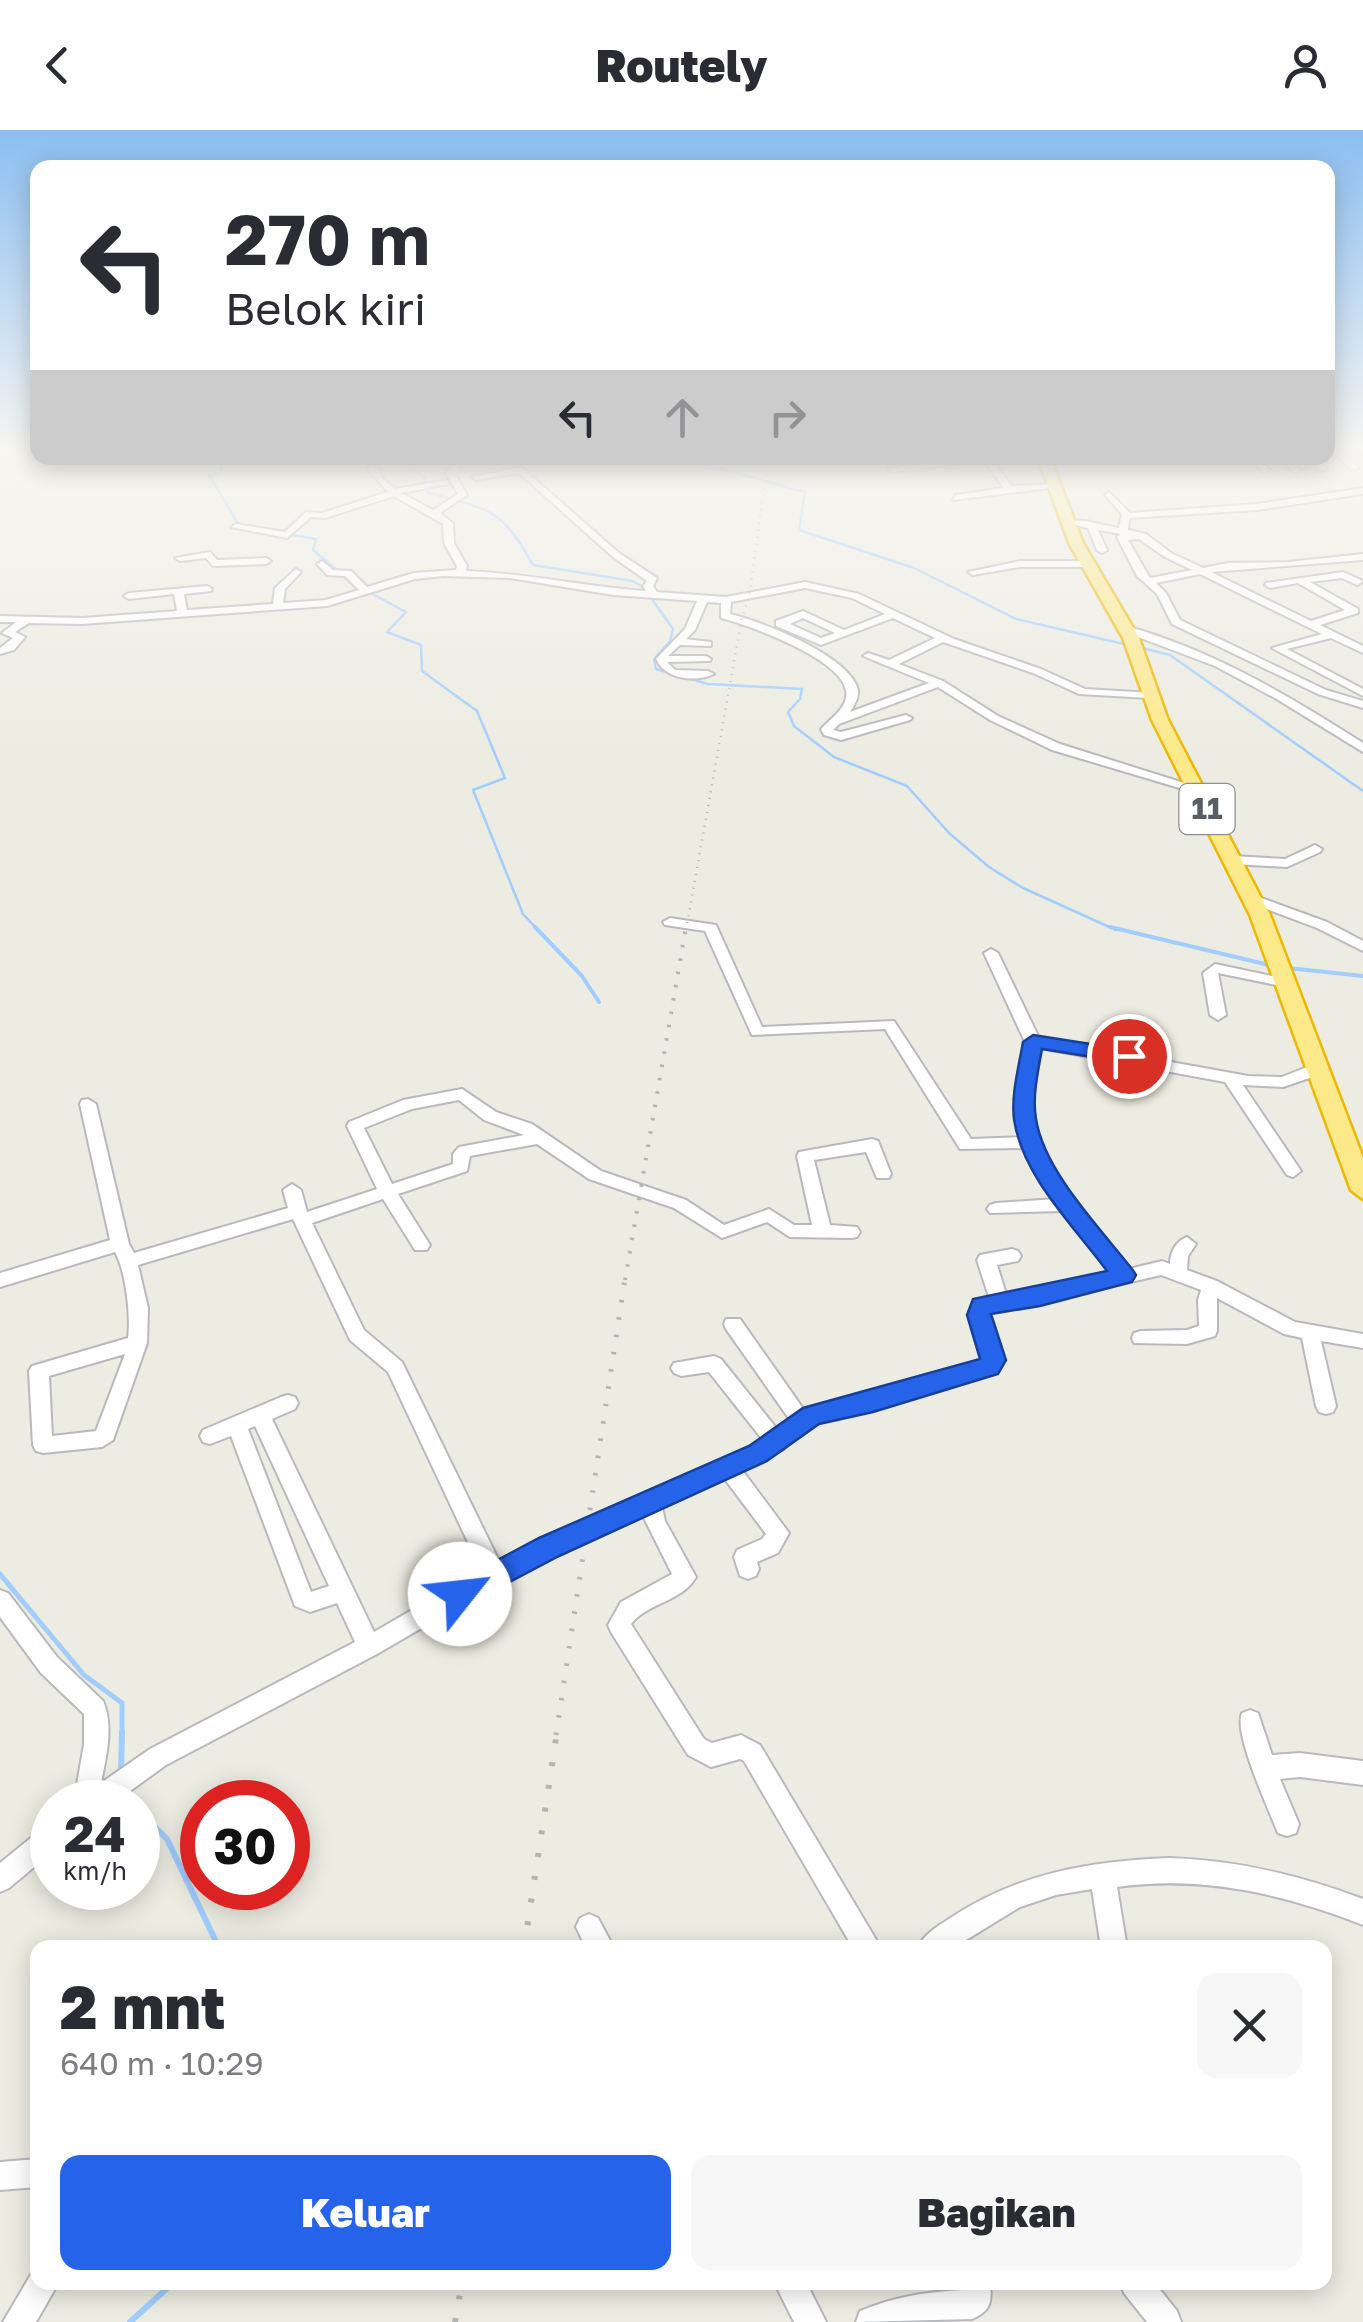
<!DOCTYPE html>
<html lang="id">
<meta charset="utf-8">
<style>
body{margin:0;font-family:"Golos Text",sans-serif;background:#f7f7f7;color:#2b2b33;height:100vh;display:flex;flex-direction:column;font-size:38px;white-space:nowrap}
*{box-sizing:border-box;margin:0}
p{font-size:32px;color:#7c7c81}
.icon{flex:none;width:55px;height:55px;fill:none;stroke:currentColor;stroke-width:2;stroke-linecap:round;stroke-linejoin:round}
.map{position:relative;flex:1;overflow:hidden}
.sheet{position:absolute;left:30px;top:1810px;width:1302px;height:350px;display:flex;flex-direction:column;background:#fff;border-radius:20px;box-shadow:0 5px 25px #0003}
.sheet>*{flex:none}
.hud{position:absolute;left:30px;top:30px;width:1305px;height:305px;border-radius:20px;box-shadow:0 5px 25px #0003;background:#fff;color:#2b2b33;overflow:hidden}
.speed{position:absolute;left:30px;top:1650px;display:flex;gap:20px;font-size:50px;font-weight:700;text-align:center}
.speed>*{display:grid;place-content:center;width:130px;height:130px;border-radius:50%;background:#fff;box-shadow:0 5px 25px #0003;line-height:1}
.speed small{font-size:25px;font-weight:400}
.speed .limit{border:15px solid #d22;background:#fff;color:#111}
.pin{position:absolute;display:grid;place-items:center;width:85px;height:85px;color:#fff;margin:-42px;border:5px solid #fff;border-radius:50%;box-shadow:0 2px 10px #0007}
.me{position:absolute;width:110px;margin:-55px;rotate:61deg;stroke-linejoin:round;filter:drop-shadow(0 0 8px #0008)}
.turn{display:flex;align-items:center;gap:35px;height:210px;padding:0 30px;font-size:45px}
.turn .icon{width:130px;height:130px;stroke-width:2.5}
.turn b{display:block;font-size:70px;line-height:85px}
.lanes{display:flex;align-items:center;height:95px;padding:0 30px;background:#0003;justify-content:center;gap:50px;direction:ltr}
.lanes .off{opacity:.35}
.round{display:grid;place-items:center;flex:none;width:105px;height:105px;border-radius:20px;background:#f7f7f7}
.head{display:flex;align-items:center;justify-content:space-between;height:170px;padding:0 30px}
h1{font-size:60px;font-weight:800;line-height:75px}
.primary-button{display:flex;gap:20px;margin-top:auto;padding:20px 30px}
.primary-button a{flex:1;height:115px;border-radius:20px;background:#2563eb;color:#fff;font-size:40px;font-weight:800;line-height:115px;text-align:center}
.primary-button a+a{background:#f7f7f7;color:#2b2b33}
header{display:flex;justify-content:space-between;align-items:center;height:130px;padding:0 30px;background:#fff;font-size:45px;font-weight:800}
.map>svg:first-child{display:block}
.lines{fill:none;stroke-linecap:round;stroke-linejoin:round}
.stream-far3{stroke:#a1ceff;stroke-width:2.5}
.stream-far2{stroke:#a1ceff;stroke-width:4}
.stream-far1{stroke:#a1ceff;stroke-width:5}
.stream{stroke:#a1ceff;stroke-width:6}
.minor-casing{stroke:#b7b9be;stroke-width:4}
.highway-casing{stroke:#eeb701;stroke-width:5}
.minor{fill:#fff;fill-rule:evenodd}
.highway{fill:#fce98a;fill-rule:evenodd}
.rail-far3{stroke:#b3b4b4;stroke-width:2.5;stroke-dasharray:1 6;stroke-linecap:butt}
.rail-far2{stroke:#b3b4b4;stroke-width:4;stroke-dasharray:2.5 11;stroke-linecap:butt}
.rail-far1{stroke:#b3b4b4;stroke-width:5;stroke-dasharray:2.5 15;stroke-linecap:butt}
.rail{stroke:#b3b4b4;stroke-width:6;stroke-dasharray:4 19;stroke-linecap:butt}
.route{fill:#2563eb;stroke:#184099;stroke-width:2.5}
.labels{text-anchor:middle;stroke-width:10;stroke-linejoin:round;paint-order:stroke}
.shield{fill:#fff;stroke:#8c8e92;stroke-width:2.5}
.shield-label{font-size:30px;font-weight:bold;fill:#5a5d63}
</style>
<header><svg class="icon" aria-label="back" viewBox="0 0 24 24"><path d="M15 5l-7 7 7 7"/></svg>Routely<svg class="icon" aria-label="person" viewBox="0 0 24 24"><circle cx="12" cy="8" r="4"/><path d="M4 21q1-7 8-7t8 7"/></svg></header>
<div class="map">
<svg width="1363" height="2192" viewBox="0 0 1363 2192">
<rect width="100%" height="100%" fill="#edece2"/>
<g class="lines">
<path class="stream-far3" d="M223 328 221 343 209 345 239 395
M411 328V340L424 346 427 362C488 380 501 376 533 435L633 451 644 458 673 499 670 511 654 529 656 539 708 554 802 559 800 569 788 582 794 596 834 627 907 656 949 703 989 737 1023 758 1116 800
M682 328 805 362 799 400 914 438 1016 489 1128 515
M287 404 316 409 313 420 338 441
M367 461 406 482 387 502 421 515 422 541 477 581 505 648 473 660 523 784 538 800
M1142 518 1170 525 1363 661"/>
<path class="stream-far2" d="M535 797 582 846 599 872
M1110 797 1269 835
M1288 838 1363 846"/>
<path class="stream-far1" d="M0 1444 84 1545 122 1573V1605"/>
<path class="stream" d="M121 1643 122 1602
M138 1680 167 1709 219 1818
M130 2192 174 2152"/>
<g class="minor-casing">
<path id="minor" d="M1328 318H1337L1359 338 1352 340Z
M1349 318H1363V323L1350 320Z
M366 328H374L383 349 395 359 448 350V354L401 363 433 380 458 364 446 343 456 331H410L406 328H469L456 331 460 333 459 341 455 344 467 365 440 383 453 393 454 413 467 436 466 441C527 443 586 457 646 461L643 456 647 451 613 427 519 343 476 350 472 347 521 337 619 423 657 448 653 456 657 462 726 467 805 452 859 464 954 509 1041 539 1085 559 1153 563V567L1149 568 1079 564 1033 543 943 512 899 534 943 551 998 586 1060 614 1203 659 1193 662 1052 620 990 590 938 557 839 594 833 600 841 602 906 585 912 588 910 590 841 610 824 605 821 599C830 589 849 577 846 561 842 529 749 495 721 488V473L707 472 695 500 686 509 711 512V516L680 515 668 526H706L711 529 710 531 667 532 675 540 708 541 714 544C694 553 665 549 656 529L685 499 697 471 613 465 510 448 443 446 415 449 327 476 82 494 29 493 15 502 25 507 14 520 0 524V518L13 508 2 503 16 492H0V486L82 488 177 481 174 464 129 469 124 466 129 463 207 456 212 459 211 461 184 464 187 480 273 474 275 458 296 439 301 442 285 459 283 473 326 470 359 460 345 446 327 445 317 434 322 431 333 440 351 441 367 457 414 443 456 440 457 436 444 413 443 394 394 366 325 388 311 387 287 408 231 397 236 394 285 402 306 382 322 383 388 362 369 341ZM805 458 852 468 885 484 844 500 803 481 776 491V496L821 515 893 488 935 508 889 530 868 523 863 526 929 553 850 582C854 576 859 568 858 560 850 526 761 491 730 484L731 472ZM803 488 835 503 821 508 790 494Z
M968 328H976L979 331 892 342 888 339Z
M988 328H1021L1017 331 994 333 1012 356 1055 354 1059 357 953 370 956 365 1004 358 984 331Z
M1224 328H1233L1235 330 1231 333Z
M1250 328H1258L1270 340 1263 342Z
M1279 328H1288L1301 340 1294 342Z
M1306 328H1315L1327 339 1320 341Z
M1363 358V364L1257 380 1129 388 1128 400 1146 404 1171 423 1203 438 1228 433 1288 432 1363 424V430L1211 442 1311 491 1345 480 1298 453 1270 458 1265 455 1266 453 1343 442 1361 450 1362 452 1357 455 1342 448 1310 452 1358 479V483L1320 495 1363 516V523L1331 508 1287 519 1363 559V566L1272 518 1322 504 1200 444 1156 453 1166 463 1180 490 1326 560 1363 571V578L1318 564 1172 494 1157 464 1137 446 1117 407 1121 404 1098 400 1107 420 1102 423 1097 420 1088 398 1064 392C1081 387 1101 395 1119 398L1122 384 1105 365 1109 362 1130 383 1257 374ZM1139 409 1165 427 1192 440 1150 448 1128 410Z
M210 422 217 430 266 428 271 431 266 434 213 436 206 428 180 431 175 428Z
M1020 431H1087L1092 434 1087 437H1020L973 445 968 442Z
M1126 496C1212 520 1288 565 1363 613V622L1275 568 1215 536 1122 501V497Z
M1315 715 1322 719 1320 722 1287 737 1233 734 1226 730 1233 726 1285 729Z
M1253 765 1327 792 1363 811V821L1317 798 1248 772 1246 769Z
M670 788 716 795 762 897 894 891 971 1009 1022 1007 1017 982 1025 912 984 823 991 819 998 823 1039 908 1248 946 1282 947 1312 935H1324L1326 939 1324 943 1283 957 1243 955 1301 1041 1293 1047 1287 1045 1225 952 1040 918C1038 938 1033 960 1033 981 1035 1036 1096 1097 1129 1139L1162 1131 1170 1134C1170 1122 1176 1111 1187 1107L1196 1114 1188 1126 1187 1140 1217 1151 1295 1192 1363 1204V1218L1321 1211 1336 1276 1333 1282 1326 1284 1319 1282 1316 1276 1302 1208 1284 1204 1217 1168V1201L1215 1206 1187 1214 1134 1213 1132 1208 1134 1203 1141 1201 1187 1200 1199 1196 1198 1170 1201 1160 1161 1145 1040 1173 990 1181 988 1183 1003 1226 996 1241 873 1280 817 1292 787 1314 784 1319 742 1340 789 1403 778 1423 757 1432 759 1439 756 1446 748 1449 740 1446 734 1427 737 1420 762 1409 766 1404 724 1348 662 1377 665 1391 696 1447C682 1472 648 1472 631 1494L704 1609 712 1613 741 1605 760 1615 881 1818H853L744 1631 740 1629 711 1637 688 1625 611 1502 608 1495 621 1472 672 1444 643 1386 502 1451 377 1524 166 1635 115 1672H74L84 1614V1584L41 1543 0 1487V1460L8 1463 57 1527 103 1571C114 1596 106 1627 101 1653L150 1619 355 1512 337 1473 310 1482 295 1476 231 1306 210 1314 203 1312 200 1306 203 1300 281 1267 288 1265 295 1267 298 1273 295 1279 272 1289 374 1502 481 1440 388 1242 350 1210 293 1089 138 1135 148 1178 147 1213 113 1310 102 1317 43 1323 36 1321 33 1315 29 1241 32 1236 128 1208C131 1186 126 1142 115 1122L0 1157V1143L110 1110 80 974 82 970 88 969 96 974 129 1114 134 1123 288 1078 283 1060 292 1054 301 1060 307 1082 377 1059 347 996 349 992 403 970 462 959 496 982 532 994 601 1041 686 1070 724 1095 769 1079 794 1095H812L797 1026 799 1022 872 1009 878 1011 891 1044 889 1048H877L866 1022 814 1030 830 1095 857 1097 860 1102 857 1107 851 1108 790 1107 767 1092 722 1108 674 1078 589 1049 537 1014 470 1026 467 1041 398 1064 430 1115 427 1120H415L383 1069 312 1093 364 1200 402 1232 499 1431 751 1317 762 1309 709 1242 681 1246 674 1243 671 1238 674 1233 714 1226 721 1229 777 1299 790 1290 726 1199 724 1194 726 1189H740L804 1280 873 1264 982 1231 983 1226 969 1181 978 1170 989 1167 977 1130 980 1125 1012 1119 1018 1121 1021 1126 1018 1131 997 1135 1006 1164 1112 1143 1063 1081 990 1083 987 1079 990 1075 996 1073 1055 1069 1025 1018 960 1019 885 899 752 905 705 801 665 795 663 792ZM459 970 484 990 524 1005 459 1017 453 1024V1034L392 1054 364 998 412 979ZM125 1224 96 1301 52 1306 49 1246ZM255 1296 329 1456 311 1462 248 1299Z
M1215 834 1286 849 1293 853 1286 857 1218 843 1226 885 1218 890 1210 885 1203 843Z
M1250 1580 1258 1583 1272 1625 1300 1623 1363 1631V1655L1300 1647 1280 1649 1299 1694 1296 1703 1287 1706 1278 1703C1269 1680 1233 1603 1242 1583Z
M52 1695V1722L9 1758 0 1762V1733L43 1698Z
M1169 1728C1237 1730 1299 1745 1363 1769V1795C1284 1764 1202 1745 1117 1757L1127 1818H1101L1092 1759 1056 1765 1020 1777 953 1818H918C924 1803 940 1795 952 1787 1019 1743 1091 1731 1169 1728Z
M589 1784 598 1788 614 1818H586L576 1797 580 1788Z
M38 2029V2057L0 2060V2032Z
M38 2140V2152H59L36 2192H3L33 2141Z
M774 2152H806L826 2192H794Z
M960 2152H990C992 2172 991 2181 972 2189L856 2192 860 2181C894 2167 925 2162 961 2160Z
M1120 2152H1154L1177 2181 1181 2192H1147L1124 2163Z"/>
</g>
<g class="highway-casing">
<path id="highway" d="M1038 328H1050L1083 413 1139 508 1168 590 1270 785 1363 1028V1069L1351 1060 1250 785 1152 590 1123 508 1069 413Z"/>
</g>
<use href="#minor" class="minor"/>
<use href="#highway" class="highway"/>
<path class="rail-far3" d="M686 800 742 487 749 468 768 328"/>
<path class="rail-far2" d="M625 1150 686 797"/>
<path class="rail-far1" d="M556 1605 625 1148"/>
<path class="rail" d="M524 1818 557 1602
M455 2192 462 2152"/>
</g>
<linearGradient id="sky" x2="0" y2="1"><stop stop-color="#8bbef1"/><stop offset="0.51" stop-color="#f7f6f2"/><stop offset="1" stop-color="#f7f6f2" stop-opacity="0"/></linearGradient>
<rect width="1363" height="625" fill="url(#sky)"/>
<path class="route" d="M1033 905 1129 920 1139 926 1129 933 1042 919C1038 942 1032 966 1036 989 1044 1041 1100 1098 1132 1139L1136 1145 1132 1152 1040 1176 991 1184 1006 1230 998 1244 873 1282 819 1294 767 1331 559 1426 470 1473 460 1477 450 1473 446 1464 450 1455 539 1408 749 1316 803 1278 980 1229 967 1185 973 1169 1107 1141C1074 1096 1022 1046 1014 989 1011 964 1019 936 1023 912Z"/>
<g class="labels">
<rect class="shield" x="1179.5" y="654" width="55" height="50" rx="8"/>
<g class="shield-label">
<text x="1207" y="689">11</text>
</g>
</g>
</svg>
<div class="speed"><div>24<small>km/h</small></div><div class="limit">30</div></div>
<div class="pin" style="left:1129px;top:926px;background:#d93025"><svg class="icon" aria-label="arrive" viewBox="0 0 24 24"><path d="M6 21V4h12l-3 4 3 4H6"/></svg></div>
<svg class="me" style="left:460px;top:1464px" viewBox="-20 -20 40 40"><circle r="19" fill="#fff"/><path d="M0-13L10 11 0 6-10 11z" fill="#2563eb"/></svg>
<div class="hud">
<div class="turn"><svg class="icon" aria-label="left" viewBox="0 0 24 24"><path d="M17 20v-9H6M10 6l-5 5 5 5"/></svg><div><b>270 m</b>Belok kiri</div></div>
<div class="lanes"><svg class="icon" aria-label="left" viewBox="0 0 24 24"><path d="M17 20v-9H6M10 6l-5 5 5 5"/></svg><svg class="icon off" aria-label="ahead" viewBox="0 0 24 24"><path d="M12 20V5M6 11l6-6 6 6"/></svg><svg class="icon off" aria-label="right" viewBox="0 0 24 24"><path d="M7 20v-9h11M14 6l5 5-5 5"/></svg></div>
</div>
<section class="sheet">
<div class="head"><div><h1>2 mnt</h1><p>640 m · 10:29</p></div><a class="round"><svg class="icon" aria-label="close" viewBox="0 0 24 24"><path d="M6 6l12 12M18 6L6 18"/></svg></a></div>
<div class="primary-button"><a>Keluar</a><a>Bagikan</a></div>
</section>
</div>
